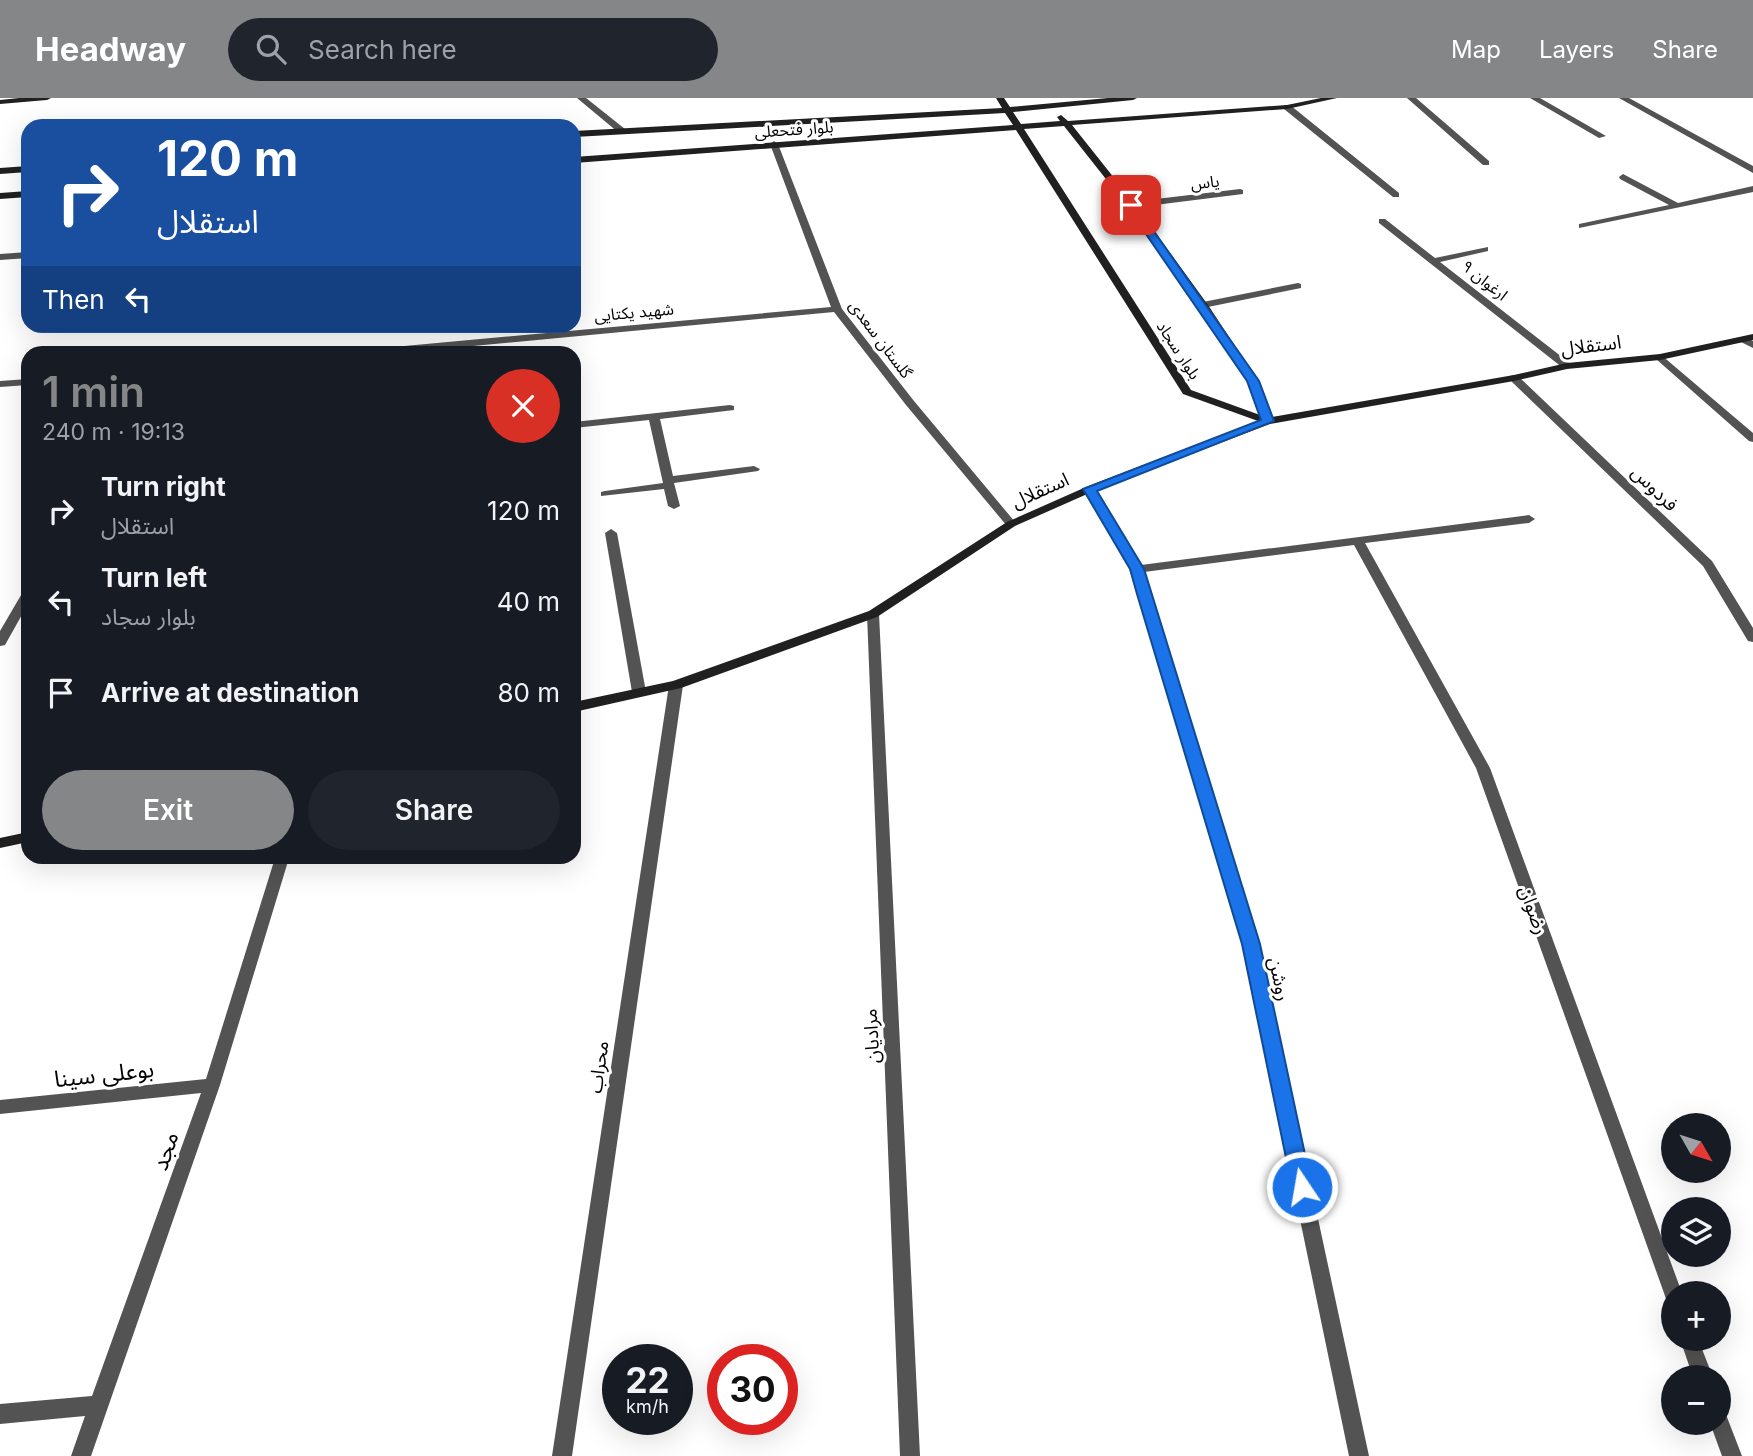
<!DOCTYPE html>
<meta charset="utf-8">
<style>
body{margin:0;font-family:Inter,"Noto Sans Arabic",sans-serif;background:#20242c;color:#f1f3f6;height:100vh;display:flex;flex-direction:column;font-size:26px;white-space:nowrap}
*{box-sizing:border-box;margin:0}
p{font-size:23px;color:#9ea1a6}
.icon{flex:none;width:38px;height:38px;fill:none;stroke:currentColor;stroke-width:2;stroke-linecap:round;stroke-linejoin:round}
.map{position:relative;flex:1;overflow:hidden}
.drawer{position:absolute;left:21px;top:248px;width:560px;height:518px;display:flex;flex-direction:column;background:#171b24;border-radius:21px;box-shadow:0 7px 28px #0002}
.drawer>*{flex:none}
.hud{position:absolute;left:21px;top:21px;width:560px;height:214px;border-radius:21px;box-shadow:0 7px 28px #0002;background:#1a4fa0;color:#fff;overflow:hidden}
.needle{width:46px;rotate:129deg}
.buttons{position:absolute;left:1661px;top:1015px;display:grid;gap:14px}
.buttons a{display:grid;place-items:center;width:70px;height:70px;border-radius:50%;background:#171b24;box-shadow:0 7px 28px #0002;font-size:35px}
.speed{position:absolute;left:602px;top:1246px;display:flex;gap:14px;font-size:35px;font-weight:700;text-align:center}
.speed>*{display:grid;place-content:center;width:91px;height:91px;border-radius:50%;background:#171b24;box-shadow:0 7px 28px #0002;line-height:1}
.speed small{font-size:18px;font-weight:400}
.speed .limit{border:10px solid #d22;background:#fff;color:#111}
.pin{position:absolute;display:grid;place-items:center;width:60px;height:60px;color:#fff;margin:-30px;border-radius:14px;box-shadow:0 4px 10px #0006}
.me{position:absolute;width:77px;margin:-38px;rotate:348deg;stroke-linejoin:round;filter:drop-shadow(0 0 5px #0008)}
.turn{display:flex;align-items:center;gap:24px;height:147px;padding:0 21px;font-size:32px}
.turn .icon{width:91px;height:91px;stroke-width:2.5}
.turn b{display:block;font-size:49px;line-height:60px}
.then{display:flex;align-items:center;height:66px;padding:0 21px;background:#0003;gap:14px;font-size:26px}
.round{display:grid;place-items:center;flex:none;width:74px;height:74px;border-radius:37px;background:#20242c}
.overview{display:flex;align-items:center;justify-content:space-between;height:119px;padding:0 21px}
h1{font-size:42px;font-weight:600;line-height:52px;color:#858687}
.action{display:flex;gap:14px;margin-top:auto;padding:14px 21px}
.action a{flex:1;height:80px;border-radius:42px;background:#858687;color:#fff;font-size:28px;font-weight:600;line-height:80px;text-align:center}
.action a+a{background:#20242c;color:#f1f3f6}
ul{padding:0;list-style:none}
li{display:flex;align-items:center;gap:21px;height:91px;padding:0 21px}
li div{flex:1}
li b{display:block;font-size:26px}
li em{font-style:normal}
header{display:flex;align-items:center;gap:42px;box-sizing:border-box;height:98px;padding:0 35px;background:#858687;color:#fff}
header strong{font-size:33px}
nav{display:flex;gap:38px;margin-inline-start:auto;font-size:24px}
.search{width:490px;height:63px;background:#20242c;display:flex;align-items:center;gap:18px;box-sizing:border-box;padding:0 24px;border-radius:38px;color:#9ea1a6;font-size:26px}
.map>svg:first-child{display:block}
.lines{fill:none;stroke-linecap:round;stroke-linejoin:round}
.lane{fill:#535353;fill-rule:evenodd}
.street{fill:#535353;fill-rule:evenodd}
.secondary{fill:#202020;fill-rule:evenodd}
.route{fill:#1a73e8;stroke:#114b97;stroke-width:2}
.labels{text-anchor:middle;stroke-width:6;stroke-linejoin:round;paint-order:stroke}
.far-street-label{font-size:16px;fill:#000;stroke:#fff}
.street-label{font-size:19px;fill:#000;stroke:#fff}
.near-street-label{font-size:23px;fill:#000;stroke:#fff}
</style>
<header>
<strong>Headway</strong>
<div class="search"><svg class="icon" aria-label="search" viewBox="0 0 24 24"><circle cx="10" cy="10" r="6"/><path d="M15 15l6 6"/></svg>Search here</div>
<nav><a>Map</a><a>Layers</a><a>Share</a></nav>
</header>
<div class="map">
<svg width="1753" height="1358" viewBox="0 0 1753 1358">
<rect width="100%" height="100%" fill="#fff"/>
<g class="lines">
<path class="lane" d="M611 431 617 435 646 594 639 598 632 594 605 435Z"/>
<path class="street" d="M577 0H586L625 31V35H619Z
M1407 0H1416L1489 63V67H1483Z
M1530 0H1540L1606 38 1599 40Z
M1619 0H1629L1753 68V75Z
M1284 7H1290L1399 95V99H1393L1284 11Z
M774 43 778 46 842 211 914 303 1015 424V428H1007L906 307 834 214 389 256H345L350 253 831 209 770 46Z
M1623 76 1678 105 1753 88V94L1579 130V126L1669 107 1620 81 1619 79Z
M1240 91 1243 92V96L1131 110 1127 107 1131 104Z
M1379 121H1385L1435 160 1488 149V153L1440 164 1571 266V270H1563L1379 125Z
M28 154V160L0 162V156Z
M1298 185 1301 186V190L1203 210 1198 207 1203 204Z
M1745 239 1753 243V250L1741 244V240Z
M1660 256 1753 335V344L1749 343 1656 261 1655 259Z
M1514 277 1518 278 1712 463 1753 530V544L1748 543 1703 468 1510 282V278Z
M28 281V287L0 289V283Z
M730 307 734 308V312L660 321 673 378 754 368 760 371 758 373 674 385 680 408 674 411 668 408 664 391 601 398V394L605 393 663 385 649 322 574 330V324Z
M1090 388 1096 391 1141 467 1529 417 1535 421 1529 425 1365 445 1490 670 1682 1195H1673V1204L1666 1201 1664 1195 1476 670 1354 447 1144 474 1259 846 1369 1358H1349L1243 846 1131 471 1084 391Z
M28 491V506L5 547 0 548V533L24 492Z
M873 512 879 516 920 1358H900L867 516Z
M676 583 683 587 572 1358H552L669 587Z
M275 760H289L220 987 91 1358H71L85 1318 0 1326V1306L92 1298 201 995 0 1016V1002L206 981Z
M1680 1241H1698L1713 1279H1693Z
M1718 1311 1725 1314 1742 1358H1722L1710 1325H1718Z"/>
<path class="secondary" d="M19 0H51L47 2 0 6V2Z
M996 0H1004L1010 9 1108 0H1137L1133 2 1013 14 1021 26 1060 23 1057 19 1061 17 1068 23 1287 7 1321 0H1337L1287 11 1072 27 1134 105 1208 207 1258 283 1272 319 1514 277 1567 265 1660 256 1753 236V242L1660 262 1567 271 1514 283 1270 326 1094 393 1015 428 877 519 681 590 574 614V604L673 583 869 513 1007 424 1086 389 1258 323 1183 296 1016 32 574 65V59L1013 27 1005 15 574 39V33L1002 10ZM1064 28 1128 109 1199 208 1248 283 1260 317 1191 292 1024 31Z
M28 68V74L0 76V70Z
M28 93V99L0 101V95Z
M28 734V744L0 750V740Z"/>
</g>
<path class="route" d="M1127 105H1134L1259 283 1274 323 1097 393 1144 471 1260 846 1312 1089 1309 1095 1302 1098 1295 1095 1292 1089 1242 846 1137 496 1130 471 1083 391 1261 322 1247 283 1126 107Z"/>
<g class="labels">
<g class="far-street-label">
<text transform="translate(794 31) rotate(-4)" y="6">بلوار فتحعلی</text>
<text transform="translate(1205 84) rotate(-6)" y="6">یاس</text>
<text transform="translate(1485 182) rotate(39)" y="6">ارغوان ۹</text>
<text transform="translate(634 214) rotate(-5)" y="6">شهید یکتایی</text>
<text transform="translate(881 241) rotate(53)" y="6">گلستان سعدی</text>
<text transform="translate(1179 252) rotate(57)" y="6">بلوار سجاد</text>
</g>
<g class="street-label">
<text transform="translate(1591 247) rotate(-7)" y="7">استقلال</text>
<text transform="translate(1655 390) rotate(44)" y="7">فردوس</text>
<text transform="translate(1040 392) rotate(-24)" y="7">استقلال</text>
<text transform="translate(1534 812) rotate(70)" y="7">رضوان</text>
<text transform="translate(1280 881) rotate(78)" y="7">روشن</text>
<text transform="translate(871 938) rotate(-93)" y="7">مرادیان</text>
<text transform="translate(598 969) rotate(-82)" y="7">محراب</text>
</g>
<g class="near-street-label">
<text transform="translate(104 976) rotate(-6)" y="8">بوعلی سینا</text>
<text transform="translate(165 1053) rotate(-71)" y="8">مجد</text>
</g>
</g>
</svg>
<div class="buttons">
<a><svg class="needle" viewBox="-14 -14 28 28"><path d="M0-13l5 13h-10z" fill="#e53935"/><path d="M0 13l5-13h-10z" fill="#9ea1a6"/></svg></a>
<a><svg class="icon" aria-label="layers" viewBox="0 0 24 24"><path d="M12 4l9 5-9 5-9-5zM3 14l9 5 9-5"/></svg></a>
<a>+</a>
<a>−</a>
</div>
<div class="speed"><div>22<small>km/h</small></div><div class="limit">30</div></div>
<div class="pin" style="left:1131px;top:107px;background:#d93025"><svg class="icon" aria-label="arrive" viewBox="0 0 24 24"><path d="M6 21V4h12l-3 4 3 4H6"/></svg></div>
<svg class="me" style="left:1302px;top:1089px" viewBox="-20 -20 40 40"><circle r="17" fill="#1a73e8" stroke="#fff" stroke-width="3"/><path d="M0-11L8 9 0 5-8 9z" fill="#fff"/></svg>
<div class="hud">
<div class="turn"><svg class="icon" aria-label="right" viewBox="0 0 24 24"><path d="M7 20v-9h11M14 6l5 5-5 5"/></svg><div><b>120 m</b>استقلال</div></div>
<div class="then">Then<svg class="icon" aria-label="left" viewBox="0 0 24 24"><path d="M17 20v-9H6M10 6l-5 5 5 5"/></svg></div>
</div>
<section class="drawer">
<div class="overview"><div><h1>1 min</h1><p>240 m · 19:13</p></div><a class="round" style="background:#d93025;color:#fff"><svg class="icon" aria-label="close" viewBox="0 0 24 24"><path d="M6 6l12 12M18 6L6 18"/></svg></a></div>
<ul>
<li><svg class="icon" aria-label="right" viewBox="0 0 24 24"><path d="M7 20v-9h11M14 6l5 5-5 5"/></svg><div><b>Turn right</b><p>استقلال</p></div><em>120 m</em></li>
<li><svg class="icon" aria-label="left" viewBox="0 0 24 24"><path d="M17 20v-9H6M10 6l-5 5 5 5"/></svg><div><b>Turn left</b><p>بلوار سجاد</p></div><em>40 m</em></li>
<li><svg class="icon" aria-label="arrive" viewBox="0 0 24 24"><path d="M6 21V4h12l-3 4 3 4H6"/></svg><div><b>Arrive at destination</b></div><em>80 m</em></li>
</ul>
<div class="action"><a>Exit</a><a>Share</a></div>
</section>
</div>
